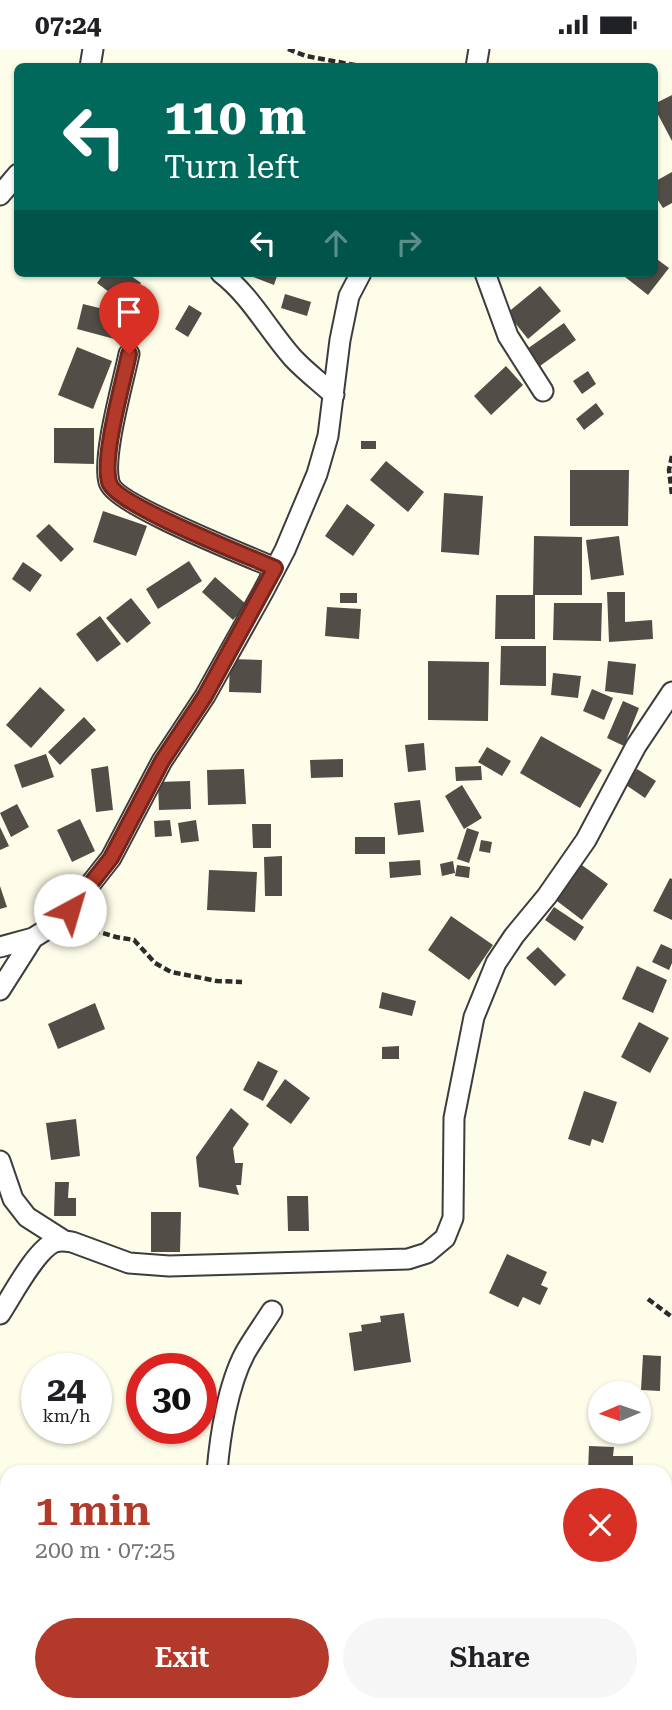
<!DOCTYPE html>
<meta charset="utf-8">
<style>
body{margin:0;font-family:"Roboto Serif",serif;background:#f6f6f6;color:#202124;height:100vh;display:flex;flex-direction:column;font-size:26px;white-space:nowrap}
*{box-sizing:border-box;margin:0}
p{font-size:23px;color:#757577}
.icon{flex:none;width:38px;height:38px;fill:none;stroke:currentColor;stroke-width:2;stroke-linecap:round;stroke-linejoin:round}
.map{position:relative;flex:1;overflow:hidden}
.sheet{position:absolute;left:0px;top:1416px;width:672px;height:247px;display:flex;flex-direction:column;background:#fff;border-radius:21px 21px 0 0;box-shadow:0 2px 5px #0004}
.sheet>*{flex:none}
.guide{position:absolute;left:14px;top:14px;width:644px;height:214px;border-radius:10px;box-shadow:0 2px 5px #0004;background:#00695c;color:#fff;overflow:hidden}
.needle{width:46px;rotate:268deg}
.fabs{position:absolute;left:588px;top:1332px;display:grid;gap:14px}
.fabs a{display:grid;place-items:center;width:63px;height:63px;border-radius:50%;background:#fff;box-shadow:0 2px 5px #0004;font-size:35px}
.speed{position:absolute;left:21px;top:1304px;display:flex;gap:14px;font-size:35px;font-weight:700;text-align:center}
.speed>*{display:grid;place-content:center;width:91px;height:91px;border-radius:50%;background:#fff;box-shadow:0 2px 5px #0004;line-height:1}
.speed small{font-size:18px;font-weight:400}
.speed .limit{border:10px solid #d22;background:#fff;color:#111}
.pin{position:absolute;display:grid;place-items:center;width:60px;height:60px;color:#fff;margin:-72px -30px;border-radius:50% 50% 50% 0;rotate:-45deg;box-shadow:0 0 7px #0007}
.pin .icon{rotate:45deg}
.me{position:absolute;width:77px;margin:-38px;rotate:39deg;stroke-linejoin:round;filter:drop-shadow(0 0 5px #0008)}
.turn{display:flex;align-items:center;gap:24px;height:147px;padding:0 35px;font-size:32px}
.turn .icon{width:91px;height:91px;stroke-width:2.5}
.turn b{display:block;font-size:49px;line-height:60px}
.lanes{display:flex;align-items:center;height:66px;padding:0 35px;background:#0003;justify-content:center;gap:35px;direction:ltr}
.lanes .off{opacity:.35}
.round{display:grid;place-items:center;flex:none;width:74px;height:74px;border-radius:37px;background:#f6f6f6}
.summary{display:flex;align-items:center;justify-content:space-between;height:119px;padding:0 35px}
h1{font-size:42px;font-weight:600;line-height:52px;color:#b33a2a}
.button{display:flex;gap:14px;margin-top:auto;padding:14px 35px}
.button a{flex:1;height:80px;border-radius:42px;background:#b33a2a;color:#fff;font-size:28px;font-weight:600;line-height:80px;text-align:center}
.button a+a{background:#f6f6f6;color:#202124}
.status{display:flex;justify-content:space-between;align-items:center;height:49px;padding:0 35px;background:#fff;direction:ltr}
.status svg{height:19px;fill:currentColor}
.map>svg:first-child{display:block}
.building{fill:#524d47}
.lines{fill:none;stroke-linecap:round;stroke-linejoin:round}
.minor-casing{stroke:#3d3d3d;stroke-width:23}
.path{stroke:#2c2c2c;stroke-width:4.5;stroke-dasharray:7 3.5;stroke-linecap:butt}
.minor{stroke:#fff;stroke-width:19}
.route-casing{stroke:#74261b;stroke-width:18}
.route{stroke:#b33a2a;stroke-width:12}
</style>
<div class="status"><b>07:24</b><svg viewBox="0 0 49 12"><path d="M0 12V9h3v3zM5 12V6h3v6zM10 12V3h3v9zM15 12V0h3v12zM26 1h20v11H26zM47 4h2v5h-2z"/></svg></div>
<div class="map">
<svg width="672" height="1661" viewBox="0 0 672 1661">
<rect width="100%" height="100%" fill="#fefde9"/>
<path class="building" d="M672 46V92L654 58V55Z
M672 123V154L663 159 654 145V133Z
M654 208 669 219 648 246 620 224H654Z
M104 224H127L141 234 125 255 97 234Z
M243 224H278L274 236Z
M540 237 561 262 528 290 507 264Z
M285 245 311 253 307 267 281 259Z
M83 255 128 266 122 292 77 280Z
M189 256 202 264 188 288 175 280Z
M564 274 576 291 540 317 527 300Z
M77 298 112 312 93 360 58 346Z
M506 317 523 336 491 366 474 347Z
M588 322 596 335 582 345 573 332Z
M596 354 604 365 584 381 576 370Z
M54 379H94V415L54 414Z
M361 392H376V400H361Z
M386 412 424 443 408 463 370 431Z
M570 421H629L628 477H570Z
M444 444 483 447 479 506 441 503Z
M347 455 375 476 353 507 325 487Z
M103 462 147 477 136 507 93 493Z
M49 475 74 500 61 513 36 487Z
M534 487 582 488V546H533Z
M619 487 624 526 591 531 586 491Z
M189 512 202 532 158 560 146 540Z
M23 513 42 526 30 543 12 530Z
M215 528 247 556 233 571 202 543Z
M607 543H625V573L652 571 653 590 609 593Z
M340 544H357V554H340Z
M496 546H535V590H495Z
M131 549 151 574 127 594 106 569Z
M554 554H602L601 592 553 591Z
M327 558 361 560 359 590 325 587Z
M100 567 121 595 97 613 76 585Z
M501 597H546V637L500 636Z
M230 610 262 611 261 644 229 643Z
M428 612 489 613 488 672 428 671Z
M608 612 636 615 633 646 605 642Z
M553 624 581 627 578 649 551 646Z
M40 638 65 661 31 699 6 676Z
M592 640 613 649 604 671 583 662Z
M623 652 639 659 624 697 607 689Z
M84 668 96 681 60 716 48 703Z
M541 687 602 721 580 759 520 724Z
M424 694 426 721 408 723 405 696Z
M487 698 511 712 502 727 478 713Z
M46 705 54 728 22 739 14 716Z
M343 710V728L311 729 310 711Z
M108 717 113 761 96 763 91 720Z
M481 717 482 731 456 732 455 718Z
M244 720 246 755 208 756 207 721Z
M637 720 656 732 645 749 626 736Z
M190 732 191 760 159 761 158 733Z
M462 736 482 769 464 780 445 747Z
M420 751 424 783 398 786 394 754Z
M17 755 29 778 11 788 0 764Z
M80 770 95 802 72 813 57 781Z
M170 771 172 787 155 788 154 772Z
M196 771 199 792 181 794 178 774Z
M252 775H271V799H253Z
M0 778 9 797 0 801Z
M467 779 479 783 469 814 457 810Z
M355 788H385V805H355Z
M481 791 492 793 490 804 479 802Z
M282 807V847H265L264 808Z
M420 811 421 826 390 829 389 813Z
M453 812 455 824 442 827 440 815Z
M579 814 608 835 582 871 553 849Z
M457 816 470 818 469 829 455 827Z
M209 821 257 823 255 863 207 861Z
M670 829 672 830V871L653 862Z
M0 837 7 858 0 860Z
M554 858 584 878 575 892 545 871Z
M451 867 493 896 469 931 428 901Z
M661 895 672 900V914L669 921 652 913Z
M538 898 566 926 555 937 526 909Z
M637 917 667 931 653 964 622 950Z
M382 943 416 952 412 967 379 959Z
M95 954 105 980 58 1000 48 975Z
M639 973 669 989 650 1024 621 1008Z
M399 997V1010H382V998Z
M258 1012 278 1022 263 1052 243 1041Z
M285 1030 310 1049 291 1075 266 1057Z
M584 1042 617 1053 603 1094 592 1090 590 1097 568 1090Z
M231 1059 249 1075 233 1099 235 1114H243L241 1136H236L239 1146 199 1138 196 1108Z
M76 1070 80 1107 51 1111 46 1074Z
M55 1133H69L68 1149H76V1167H54Z
M287 1147H308L309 1182H288Z
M151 1163H181L180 1203H151Z
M507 1205 547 1223 541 1236 548 1239 540 1256 523 1248 518 1258 489 1244Z
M404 1264 411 1313 354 1322 349 1284 362 1282 361 1276 381 1273 380 1267Z
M643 1306 661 1307 660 1342 641 1341Z
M589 1397 614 1398 613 1407H633V1423H588Z
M90 1656H147L149 1658 150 1656H158L163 1661H92Z
M176 1656H194L196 1661H177Z
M496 1656H542L553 1661H493Z"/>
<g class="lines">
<g class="minor-casing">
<path id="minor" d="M90 18 93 0
M476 18 479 0
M0 146 18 125
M221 224C251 247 268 281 293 309 305 322 321 334 334 346
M485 224 508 287 543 342
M129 305C123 334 102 407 109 433 114 455 248 507 275 519
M0 898 33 889 49 879 70 861 111 809 162 712 205 647 263 543 285 501 317 425 328 387 340 291 349 247 361 224
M0 941 33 889
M0 1112 13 1150 27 1168 63 1191
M0 1265C12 1247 36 1200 55 1193 61 1191 66 1192 72 1193L129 1214 169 1217 408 1210 427 1204 445 1189 453 1169 454 1069 474 968 496 914 514 887 547 847 586 791 636 697 672 643
M217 1423C220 1386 228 1336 245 1304 253 1290 263 1276 272 1262
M665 1546H672
M0 1578 7 1577
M256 1656 257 1661
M405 1661 410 1656"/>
</g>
<path class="path" d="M288 0 306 7 365 18
M672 407 669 421 672 446
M83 878 116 888 134 891 155 914 171 923 217 932 242 933
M648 1250 672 1268"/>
<use href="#minor" class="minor"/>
</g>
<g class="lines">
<g class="route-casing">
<path id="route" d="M70 861 111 809 162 712 205 647 275 519C248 507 114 455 109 433 102 407 123 334 129 305"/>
</g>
<use href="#route" class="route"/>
</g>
</svg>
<div class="fabs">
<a><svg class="needle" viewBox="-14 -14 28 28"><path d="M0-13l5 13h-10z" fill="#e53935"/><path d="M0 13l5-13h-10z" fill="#757577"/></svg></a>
</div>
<div class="speed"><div>24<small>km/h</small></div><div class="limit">30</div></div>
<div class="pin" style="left:129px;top:305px;background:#d93025"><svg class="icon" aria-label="arrive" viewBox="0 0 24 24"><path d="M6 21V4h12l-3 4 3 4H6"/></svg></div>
<svg class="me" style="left:70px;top:861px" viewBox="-20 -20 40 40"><circle r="19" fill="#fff"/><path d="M0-13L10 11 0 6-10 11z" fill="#b33a2a"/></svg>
<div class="guide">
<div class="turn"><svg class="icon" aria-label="left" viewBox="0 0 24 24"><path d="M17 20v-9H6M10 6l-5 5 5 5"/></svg><div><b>110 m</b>Turn left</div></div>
<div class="lanes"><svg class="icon" aria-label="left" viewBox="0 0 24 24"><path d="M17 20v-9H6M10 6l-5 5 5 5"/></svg><svg class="icon off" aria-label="ahead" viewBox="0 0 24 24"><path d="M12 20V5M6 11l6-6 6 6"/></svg><svg class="icon off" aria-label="right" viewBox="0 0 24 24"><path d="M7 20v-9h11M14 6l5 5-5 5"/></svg></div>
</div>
<section class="sheet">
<div class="summary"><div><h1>1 min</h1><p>200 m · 07:25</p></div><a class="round" style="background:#d93025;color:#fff"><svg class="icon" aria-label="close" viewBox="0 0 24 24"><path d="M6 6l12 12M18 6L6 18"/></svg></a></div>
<div class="button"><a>Exit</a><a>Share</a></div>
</section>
</div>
